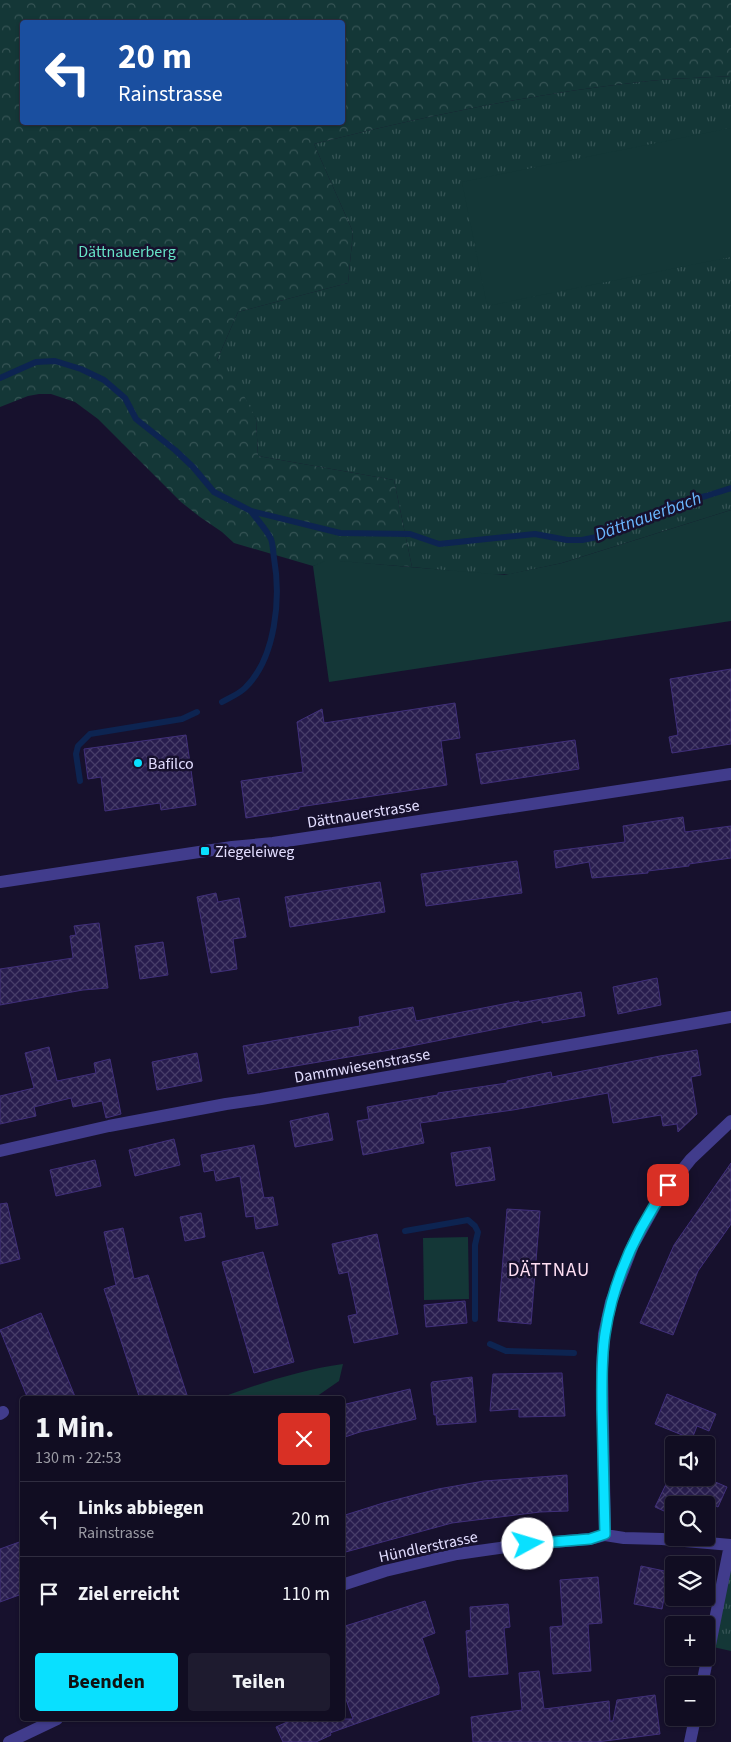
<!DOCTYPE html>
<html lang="de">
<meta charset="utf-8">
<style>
body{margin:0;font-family:"Source Sans 3",sans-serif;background:#1e1b2f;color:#f1f3f6;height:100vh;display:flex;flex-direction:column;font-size:19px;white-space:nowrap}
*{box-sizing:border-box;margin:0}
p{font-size:16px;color:#9c9ca5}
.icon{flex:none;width:28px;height:28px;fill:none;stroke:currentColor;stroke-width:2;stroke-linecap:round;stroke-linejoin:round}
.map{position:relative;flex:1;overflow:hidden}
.drawer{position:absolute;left:20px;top:1396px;width:325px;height:325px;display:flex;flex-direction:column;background:#110d22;border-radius:5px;box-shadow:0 1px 4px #0004,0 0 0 1px #302d40}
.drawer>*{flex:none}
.hud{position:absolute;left:20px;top:20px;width:325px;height:105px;border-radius:5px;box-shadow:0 1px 4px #0004,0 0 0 1px #302d40;background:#1a4fa0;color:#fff;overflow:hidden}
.buttons{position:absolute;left:665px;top:1436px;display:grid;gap:10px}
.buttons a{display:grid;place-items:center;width:50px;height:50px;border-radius:5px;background:#110d22;box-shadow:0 1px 4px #0004,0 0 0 1px #302d40;font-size:25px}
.pin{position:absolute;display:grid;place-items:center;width:42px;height:42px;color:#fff;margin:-21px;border-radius:10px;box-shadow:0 2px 8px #0006}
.me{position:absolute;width:55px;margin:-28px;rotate:84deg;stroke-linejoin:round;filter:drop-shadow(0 0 4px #0008)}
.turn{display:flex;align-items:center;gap:18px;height:105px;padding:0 15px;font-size:22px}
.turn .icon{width:65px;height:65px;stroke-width:2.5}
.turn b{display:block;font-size:35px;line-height:42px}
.round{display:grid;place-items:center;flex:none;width:52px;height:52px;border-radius:5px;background:#1e1b2f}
.overview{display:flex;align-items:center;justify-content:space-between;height:85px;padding:0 15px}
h1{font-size:30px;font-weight:700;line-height:38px}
.cta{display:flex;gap:10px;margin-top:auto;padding:10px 15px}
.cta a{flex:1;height:58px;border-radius:5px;background:#09e0ff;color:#111;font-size:20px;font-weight:700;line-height:58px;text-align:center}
.cta a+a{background:#1e1b2f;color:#f1f3f6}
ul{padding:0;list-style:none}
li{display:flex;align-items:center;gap:15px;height:75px;padding:0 15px;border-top:1px solid #302d40}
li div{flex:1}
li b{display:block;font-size:19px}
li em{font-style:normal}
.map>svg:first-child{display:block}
.grass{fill:url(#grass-tufts)}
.forest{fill:url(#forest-crowns);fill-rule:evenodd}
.green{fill:#143737}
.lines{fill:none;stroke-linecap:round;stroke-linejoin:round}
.stream{stroke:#0d2451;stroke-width:6}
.building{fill:url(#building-cross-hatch);stroke:#402f7a}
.minor{stroke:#413c8c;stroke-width:12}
.route-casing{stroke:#0692a6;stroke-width:12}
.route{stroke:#09e0ff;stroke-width:9}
.poi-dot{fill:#09e0ff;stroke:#17112d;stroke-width:2}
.labels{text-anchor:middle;stroke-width:5;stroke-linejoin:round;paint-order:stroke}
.park-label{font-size:16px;fill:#66e3c7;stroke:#17112d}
.poi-label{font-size:16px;fill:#e2ddff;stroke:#17112d;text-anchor:start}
.street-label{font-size:16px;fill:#e2ddff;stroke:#17112d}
.water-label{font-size:18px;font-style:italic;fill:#6bb7ff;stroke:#17112d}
.quarter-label{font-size:19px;letter-spacing:1px;fill:#ffdff3;stroke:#17112d}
</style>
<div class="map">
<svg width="731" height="1742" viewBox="0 0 731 1742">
<defs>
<pattern id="grass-tufts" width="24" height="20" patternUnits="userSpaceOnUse" patternTransform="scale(1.25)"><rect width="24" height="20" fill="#143737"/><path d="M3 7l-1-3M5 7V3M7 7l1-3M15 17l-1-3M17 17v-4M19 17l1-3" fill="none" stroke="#365455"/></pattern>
<pattern id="forest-crowns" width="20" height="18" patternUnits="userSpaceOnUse" patternTransform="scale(1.25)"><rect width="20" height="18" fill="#143737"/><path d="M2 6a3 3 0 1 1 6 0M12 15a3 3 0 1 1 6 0" fill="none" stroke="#365455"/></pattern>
<pattern id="building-cross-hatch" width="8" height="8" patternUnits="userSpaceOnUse" patternTransform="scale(1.25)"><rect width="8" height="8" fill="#281d4e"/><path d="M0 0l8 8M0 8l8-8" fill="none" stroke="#473d69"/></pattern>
</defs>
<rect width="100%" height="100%" fill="#17112d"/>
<path class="grass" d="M731 76V510L562 563 511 574 490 575 412 567 394 480 258 456 256 419 217 360 238 312 348 283 353 232 314 144C421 117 530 94 640 82 670 78 701 78 731 76Z
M731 1545V1651L709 1646Z"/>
<path class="forest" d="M0 0H731V76C701 78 670 78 640 82 530 94 421 117 314 144L353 232 348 283 238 312 217 360 240 388 256 419 258 456 394 480 412 567 332 561 313 566 234 543 222 532 200 517 181 502 98 419 75 402 51 394H39L28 396 0 407ZM22 22H342V122H22Z"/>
<path class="green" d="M731 128V257L487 306 462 182Z
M731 510V621L329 682 313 566 325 561H340L504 575 562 563Z
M468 1237 469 1299 424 1300 423 1238Z
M343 1364 339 1381 313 1399H217C258 1384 300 1370 343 1364Z"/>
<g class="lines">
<path class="stream" d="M0 378 36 362 55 361 81 369 104 380 125 398 136 419 175 450 193 467 214 492 251 511 340 533 410 534 439 544 535 534 567 540H582L607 535 672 504 706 496 731 488
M222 702C229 698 239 694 245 688 276 658 281 598 274 558 273 552 273 544 271 539 266 529 257 520 251 511
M80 781 76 754 78 746 90 734 182 719 197 712
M405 1231 468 1220 475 1226 478 1232 475 1245V1319
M490 1344 506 1351 574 1353"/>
</g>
<path class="building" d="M731 669V744L672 753 669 737 678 735 670 679Z
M455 703 460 738 441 741 447 785 299 807V809L246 818 241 781 303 772 297 722 322 709 324 723Z
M186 735 196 805 161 810 160 803 105 811 101 777 88 779 84 749Z
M575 740 579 769 481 784 476 754Z
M683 817 685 832 731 826V858L689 864V866L648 871V873L592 878 589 862 556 868 554 851 625 842 623 826Z
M517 861 522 893 426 906 421 874Z
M380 882 385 912 290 927 285 897Z
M216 893 218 902 239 898 246 937 233 939 237 969 211 973 197 897Z
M99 923 108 988 83 990 0 1005V969L73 958 70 936 76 935 74 926Z
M163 942 168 975 140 979 135 946Z
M657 978 661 1005 618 1014 613 987Z
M581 992 585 1016 542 1023V1020L396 1049 248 1074 243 1046 360 1026 359 1017 413 1007 416 1021 519 1001V1003Z
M49 1047 57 1081 96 1073 94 1063 110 1059 121 1114 106 1118 102 1101 73 1107 71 1098 34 1107 36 1116 0 1124V1096L34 1088 25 1053Z
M697 1050 701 1075 691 1077 697 1114 678 1132 677 1124 663 1126 661 1115 613 1123 608 1093 513 1110 420 1123 424 1143 363 1155 357 1121 369 1119 367 1107 438 1095V1093L507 1083V1081L551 1072 552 1077 660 1056Z
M197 1053 202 1081 157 1090 152 1062Z
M328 1113 333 1140 295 1147 290 1121Z
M174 1139 180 1165 135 1176 129 1150Z
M254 1145 264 1198 273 1197 278 1225 256 1229 254 1216 246 1217 240 1176 216 1181 214 1170 204 1172 201 1155Z
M490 1147 495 1180 456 1186 451 1153Z
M95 1160 101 1186 56 1196 50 1170Z
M731 1163V1224L698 1271 673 1335 640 1323 674 1245Z
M7 1203 20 1259 0 1264V1204Z
M507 1209 540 1211 531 1324 498 1321Z
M201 1213 205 1237 185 1241 180 1217Z
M123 1228 134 1279 148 1275 187 1395 177 1399H140L104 1289 116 1285 104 1232Z
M377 1234 398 1334 354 1343 348 1316 357 1314 348 1272 339 1274 332 1244Z
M263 1252 294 1362 254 1373 222 1262Z
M465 1301 467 1323 426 1327 424 1305Z
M41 1313 76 1399H28L0 1330Z
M562 1373 565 1416 519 1417V1409L490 1411 493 1374Z
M472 1377 476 1422 437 1425 436 1415H434L431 1384 432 1382Z
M410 1389 416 1419 360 1432 342 1438V1405Z
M667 1394 716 1414 709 1431 697 1426 692 1439 655 1424Z
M567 1475 568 1511 540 1512 452 1523 342 1553V1516L383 1503 438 1489 484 1481Z
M669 1478H706L727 1487 718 1507 699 1498 696 1505H674L673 1515 655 1507Z
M22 1541V1594L0 1602V1549Z
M641 1566 669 1572 662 1609 634 1604Z
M598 1577 602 1623 588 1624 591 1671 553 1674 550 1627 563 1626 560 1580Z
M425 1601 435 1633 422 1638 439 1687V1694L330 1733 331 1735 316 1742H283L276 1727 294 1719H353L342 1688V1627Z
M508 1604 510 1627 504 1628 508 1674 469 1677 466 1631 471 1630 470 1607Z
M539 1671 544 1709 609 1701 610 1721H613L617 1700 655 1695 660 1734 597 1742H473L471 1717 522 1710 519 1673Z"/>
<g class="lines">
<path class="minor" d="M0 882 232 847 273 843 731 774
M0 1151 109 1126 226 1104 261 1099 731 1017
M0 1414 3 1412
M605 1535 602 1369 604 1334 611 1302 633 1245 658 1200 691 1159 731 1121
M342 1585 385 1571 457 1554 528 1544 590 1539 605 1535 624 1538 662 1539 731 1545
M702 1685 730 1545
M9 1742 57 1719
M690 1742 695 1718"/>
</g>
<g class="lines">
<g class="route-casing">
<path id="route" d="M528 1544 590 1539 605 1534C604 1493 603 1451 602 1409 602 1384 601 1359 605 1334 613 1280 637 1229 668 1185"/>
</g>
<use href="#route" class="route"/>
</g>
<g class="poi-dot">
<circle cx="138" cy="763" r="5"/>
<rect x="200" y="846" width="10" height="10" rx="2.5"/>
</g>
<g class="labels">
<g class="park-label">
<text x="127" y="257">Dättnauerberg</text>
</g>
<g class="poi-label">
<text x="148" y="769">Bafilco</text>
<text x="215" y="857">Ziegeleiweg</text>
</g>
<g class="street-label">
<text transform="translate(363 813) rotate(-9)" y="6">Dättnauerstrasse</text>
<text transform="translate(362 1065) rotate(-10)" y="6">Dammwiesenstrasse</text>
<text transform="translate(428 1546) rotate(-12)" y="6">Hündlerstrasse</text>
</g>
<g class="water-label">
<text transform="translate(648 516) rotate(-20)" y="6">Dättnauerbach</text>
</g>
<g class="quarter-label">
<text x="549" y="1276">DÄTTNAU</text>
</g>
</g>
</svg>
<div class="buttons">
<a><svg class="icon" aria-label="sound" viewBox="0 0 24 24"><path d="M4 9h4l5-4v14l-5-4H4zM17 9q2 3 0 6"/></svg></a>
<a><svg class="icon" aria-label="search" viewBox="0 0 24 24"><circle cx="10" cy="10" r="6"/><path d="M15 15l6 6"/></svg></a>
<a><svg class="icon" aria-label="layers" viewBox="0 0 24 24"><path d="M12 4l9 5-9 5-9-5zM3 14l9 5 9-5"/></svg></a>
<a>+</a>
<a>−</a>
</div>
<div class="pin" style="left:668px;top:1185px;background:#d93025"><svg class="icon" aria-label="arrive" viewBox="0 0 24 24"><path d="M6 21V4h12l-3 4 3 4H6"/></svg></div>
<svg class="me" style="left:528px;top:1544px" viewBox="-20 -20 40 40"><circle r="19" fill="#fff"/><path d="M0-13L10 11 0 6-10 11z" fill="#09e0ff"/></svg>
<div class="hud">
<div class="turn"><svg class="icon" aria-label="left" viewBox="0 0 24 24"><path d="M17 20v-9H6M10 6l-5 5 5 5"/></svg><div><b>20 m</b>Rainstrasse</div></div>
</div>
<section class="drawer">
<div class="overview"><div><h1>1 Min.</h1><p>130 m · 22:53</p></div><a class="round" style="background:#d93025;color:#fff"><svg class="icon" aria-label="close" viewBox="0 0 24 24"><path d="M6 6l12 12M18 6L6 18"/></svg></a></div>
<ul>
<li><svg class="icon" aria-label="left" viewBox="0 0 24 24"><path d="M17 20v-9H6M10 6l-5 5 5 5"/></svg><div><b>Links abbiegen</b><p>Rainstrasse</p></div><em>20 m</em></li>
<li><svg class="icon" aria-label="arrive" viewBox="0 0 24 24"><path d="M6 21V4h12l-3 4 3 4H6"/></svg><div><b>Ziel erreicht</b></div><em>110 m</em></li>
</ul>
<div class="cta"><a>Beenden</a><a>Teilen</a></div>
</section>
</div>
